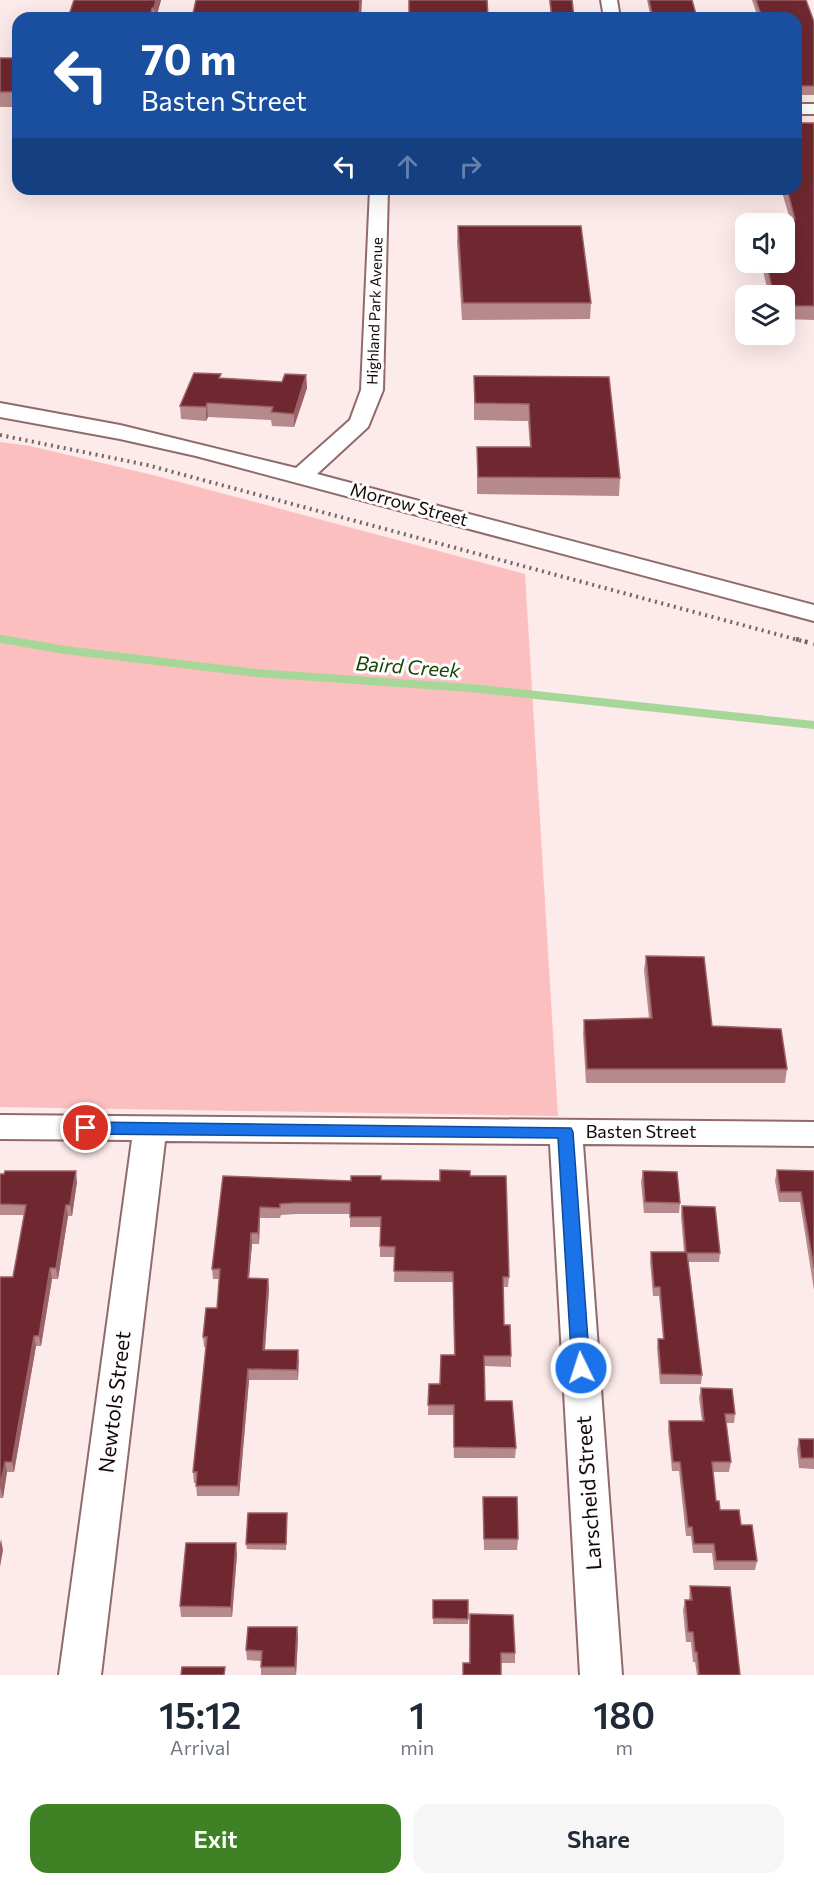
<!DOCTYPE html>
<style>
body{margin:0;font-family:Commissioner,sans-serif;background:#f6f6f7;color:#1f2937;height:100vh;display:flex;flex-direction:column;font-size:22px;white-space:nowrap}
*{box-sizing:border-box;margin:0}
p{font-size:20px;color:#747a83}
.icon{flex:none;width:33px;height:33px;fill:none;stroke:currentColor;stroke-width:2;stroke-linecap:round;stroke-linejoin:round}
.map{position:relative;height:1675px;overflow:hidden}
.panel{display:flex;flex-direction:column;background:#fff;flex:1}
.panel>*{flex:none}
.guide{position:absolute;left:12px;top:12px;width:790px;height:183px;border-radius:18px;box-shadow:0 6px 24px #0002;background:#1a4fa0;color:#fff;overflow:hidden}
.controls{position:absolute;left:735px;top:213px;display:grid;gap:12px}
.controls a{display:grid;place-items:center;width:60px;height:60px;border-radius:12px;background:#fff;box-shadow:0 6px 24px #0002;font-size:30px}
.pin{position:absolute;display:grid;place-items:center;width:51px;height:51px;color:#fff;margin:-26px;border:3px solid #fff;border-radius:50%;box-shadow:0 2px 6px #0007}
.me{position:absolute;width:66px;margin:-33px;rotate:356deg;stroke-linejoin:round;filter:drop-shadow(0 0 4px #0008)}
.turn{display:flex;align-items:center;gap:21px;height:126px;padding:0 30px;font-size:27px}
.turn .icon{width:78px;height:78px;stroke-width:2.5}
.turn b{display:block;font-size:42px;line-height:51px}
.lanes{display:flex;align-items:center;height:57px;padding:0 30px;background:#0003;justify-content:center;gap:30px;direction:ltr}
.lanes .off{opacity:.35}
.eta{display:flex;justify-content:space-evenly;align-items:center;height:102px;text-align:center}
.eta b{font-size:36px;font-weight:600;line-height:42px}
.button{display:flex;gap:12px;margin-top:auto;padding:12px 30px}
.button a{flex:1;height:69px;border-radius:18px;background:#3e8225;color:#fff;font-size:24px;font-weight:600;line-height:69px;text-align:center}
.button a+a{background:#f6f6f7;color:#1f2937}
.map>svg:first-child{display:block}
.green{fill:#fcbfc0}
.lines{fill:none;stroke-linecap:round;stroke-linejoin:round}
.stream-far1{stroke:#a6d798;stroke-width:6}
.stream{stroke:#a6d798;stroke-width:8}
.minor-casing{stroke:#916a6b;stroke-width:4}
.minor{fill:#fff;fill-rule:evenodd}
.rail-far1{stroke:#746565;stroke-width:4;stroke-dasharray:2 4.5;stroke-linecap:butt}
.rail{stroke:#746565;stroke-width:4.5;stroke-dasharray:3 6;stroke-linecap:butt}
.wall{fill:#b6898c}
.shaded-wall{fill:#9a6267}
.building{fill:#6f282f;stroke:#9a6267;stroke-width:1.5}
.route{fill:#1a73e8;stroke:#114b97;stroke-width:1.5}
.labels{text-anchor:middle;stroke-width:6;stroke-linejoin:round;paint-order:stroke}
.far-street-label{font-size:15px;fill:#150808;stroke:#fdfdfd}
.street-label{font-size:18px;fill:#150808;stroke:#fdfdfd}
.water-label{font-size:20px;font-style:italic;fill:#154301;stroke:#fdfdfd}
.near-street-label{font-size:21px;fill:#150808;stroke:#fdfdfd}
</style>
<div class="map">
<svg width="814" height="1675" viewBox="0 0 814 1675">
<rect width="100%" height="100%" fill="#fdeaea"/>
<path class="green" d="M0 442 30 446 157 476 525 574 558 1116 0 1107Z"/>
<g class="lines">
<path class="stream-far1" d="M0 639 10 641"/>
<path class="stream" d="M1 639 65 650 256 673 470 688 814 725"/>
<g class="minor-casing">
<path id="minor" d="M601 0H617L620 18H604Z
M796 104H814V114H796Z
M370 189H388L383 390 368 427 317 474 814 605V621L196 456 120 439 0 417V403L120 425 296 468 350 420 361 390Z
M0 1115 814 1122V1146L583 1144 622 1675H580L550 1144 165 1141 101 1675H59L132 1140 0 1139Z"/>
</g>
<use href="#minor" class="minor"/>
<path class="rail-far1" d="M0 435 147 465 802 641"/>
<path class="rail" d="M796 639 814 644"/>
</g>
<path class="wall" d="M161 0 156 18H68Z
M549 0H572L574 18H551Z
M647 0H692L697 18H651Z
M752 0H806L814 22V95H796V18H758Z
M0 58H18V107H0Z
M814 123V320L784 319V296H769L761 262H784L790 219 781 189H796Z
M441 189H718L717 195 441 193Z
M458 226 591 303 590 319 462 320 457 242Z
M306 375 307 388 294 427 272 426 271 420 208 417 206 421 181 419 180 406 221 378 282 382Z
M474 376 609 377 620 478 619 496 477 494V447H530L528 421 474 420Z
M646 956 712 1026 787 1069 785 1083H586L583 1034 584 1020 649 1018 644 970Z
M777 1170 814 1171V1290L800 1202H779L775 1181Z
M643 1171 680 1203 679 1213H644L641 1182Z
M0 1174 77 1182 72 1216H68L58 1279H52L41 1346H36L14 1472H7L3 1498H0V1277H13L24 1215H0Z
M223 1176 351 1181H440L470 1176 509 1277 508 1287H504V1325L511 1356V1367L485 1366V1401L516 1448 515 1458H454L453 1415H428L429 1384H440L454 1355 453 1282H394L395 1257H380V1227H350V1214H296L281 1215 280 1218H260L259 1244H252L249 1278 268 1279 269 1289 265 1350H298V1380H249L239 1496H197L196 1483H194L193 1472 206 1347H204L203 1337 217 1308 219 1279H213L212 1269Z
M682 1206 720 1253 719 1262H688L702 1375 701 1384H660L657 1348 658 1339H663L659 1296H653L650 1261 651 1252H684L681 1216Z
M701 1388 735 1414 734 1423H726L731 1462 729 1472H713L716 1501 720 1510 741 1525 757 1561 755 1570H714L712 1553H693L691 1536H686L679 1471H672L668 1430 669 1421H702L699 1398Z
M799 1439H814V1469L799 1468 797 1449Z
M483 1497 518 1539 517 1550H484Z
M287 1513 286 1550 247 1549 246 1544Z
M237 1554 232 1617H181L180 1606Z
M690 1586 740 1675H697L695 1662H693L691 1642H686L683 1610 685 1600H689Z
M433 1600 468 1619V1624H433Z
M470 1614 515 1653V1663H469Z
M298 1637 296 1675H261V1661L247 1660 246 1650Z"/>
<path class="shaded-wall" d="M156 0H161L156 18H155L154 8Z
M360 0H362L361 18H359Z
M152 8 153 18H150Z
M306 375 307 388 294 427V414Z
M207 403 208 417 206 421V407Z
M76 1171 77 1182 72 1216 70 1205Z
M66 1205 68 1216 58 1279 56 1268Z
M260 1207V1218L259 1244 258 1233Z
M251 1233 252 1244 248 1289V1278Z
M50 1268 52 1279 41 1346 39 1336Z
M268 1279 269 1289 264 1361 263 1350Z
M34 1336 36 1346 14 1472 12 1462Z
M298 1350 299 1361 298 1380 297 1370Z
M248 1369 249 1380 239 1496 238 1486Z
M5 1462 7 1472 3 1498 0 1487Z
M1 1539 3 1550 0 1567V1544Z
M236 1543 237 1554 232 1617 231 1607Z
M297 1627 298 1637 296 1675 295 1667Z"/>
<path class="building" d="M74 0H156L154 8H152L150 18H68Z
M196 0H360L359 18H192Z
M409 0H487L488 18H409Z
M550 0H572L574 18H552Z
M649 0H692L697 18H653Z
M756 0H806L814 22V86H796V18H762Z
M0 58H18V92H0Z
M796 123H814V306H784V296H774L766 262H784V224H757L768 219H795L787 189H796Z
M458 226H581L591 303H463Z
M194 373 221 374 219 378 282 382 285 374 306 375 294 414 271 412 273 407 207 403 206 407 180 406Z
M474 376 609 377 620 478 478 477 477 447H531L529 404 475 403Z
M646 956 704 957 712 1026 781 1029 787 1069H587L584 1020 652 1018Z
M440 1170 470 1171V1176H506L509 1277H503L504 1325H510L511 1356H484L485 1401H512L516 1448 454 1447V1405H428L429 1384H440L441 1355H455L453 1272 394 1271 395 1247 380 1246 381 1217H350V1203H295L280 1204V1208L260 1207 258 1233H251L248 1278 268 1279 263 1350H298L297 1370 248 1369 238 1486H196L197 1472H193L207 1337H203L206 1308H217L220 1269H212L223 1176 351 1181V1176H381V1180L440 1181Z
M777 1170 814 1171V1268L801 1192H780Z
M5 1171H76L70 1205H66L56 1268H50L39 1336H34L12 1462H5L0 1487V1277H13L26 1205 0 1204V1174H4Z
M643 1171 677 1172 680 1203 645 1202Z
M682 1206 715 1207 720 1253H687L702 1375 661 1374 658 1339H664L660 1287H654L651 1252H686Z
M701 1388 732 1389 735 1414H725L731 1462H712L716 1501H719L720 1510H739L741 1525H752L757 1561H716L714 1544H694L692 1527H688L680 1462H673L669 1421H704Z
M799 1439H814V1458H801Z
M483 1497H517L518 1539H484Z
M248 1513H287L286 1544H246Z
M186 1543H236L231 1607 180 1606Z
M690 1586 730 1587 740 1675H699L697 1652H695L693 1632H688L685 1600H692Z
M433 1600H468V1619L433 1618Z
M470 1614 513 1615 515 1653H501V1675H463V1663H470Z
M248 1627H297L295 1667H261L262 1651 246 1650Z
M182 1667H225L224 1675H181Z"/>
<path class="route" d="M86 1122 571 1128 573 1132 590 1368 587 1373 581 1375 575 1373 572 1368 558 1138 86 1134 80 1132 78 1128 80 1124Z"/>
<g class="labels">
<g class="far-street-label">
<text transform="translate(375 311) rotate(-88)" y="5">Highland Park Avenue</text>
</g>
<g class="street-label">
<text transform="translate(409 505) rotate(15)" y="6">Morrow Street</text>
<text x="641" y="1138">Basten Street</text>
</g>
<g class="water-label">
<text transform="translate(408 667) rotate(4)" y="7">Baird Creek</text>
</g>
<g class="near-street-label">
<text transform="translate(115 1402) rotate(-83)" y="7">Newtols Street</text>
<text transform="translate(589 1493) rotate(-94)" y="7">Larscheid Street</text>
</g>
</g>
</svg>
<div class="controls">
<a><svg class="icon" aria-label="sound" viewBox="0 0 24 24"><path d="M4 9h4l5-4v14l-5-4H4zM17 9q2 3 0 6"/></svg></a>
<a><svg class="icon" aria-label="layers" viewBox="0 0 24 24"><path d="M12 4l9 5-9 5-9-5zM3 14l9 5 9-5"/></svg></a>
</div>
<div class="pin" style="left:86px;top:1128px;background:#d93025"><svg class="icon" aria-label="arrive" viewBox="0 0 24 24"><path d="M6 21V4h12l-3 4 3 4H6"/></svg></div>
<svg class="me" style="left:581px;top:1368px" viewBox="-20 -20 40 40"><circle r="17" fill="#1a73e8" stroke="#fff" stroke-width="3"/><path d="M0-11L8 9 0 5-8 9z" fill="#fff"/></svg>
<div class="guide">
<div class="turn"><svg class="icon" aria-label="left" viewBox="0 0 24 24"><path d="M17 20v-9H6M10 6l-5 5 5 5"/></svg><div><b>70 m</b>Basten Street</div></div>
<div class="lanes"><svg class="icon" aria-label="left" viewBox="0 0 24 24"><path d="M17 20v-9H6M10 6l-5 5 5 5"/></svg><svg class="icon off" aria-label="ahead" viewBox="0 0 24 24"><path d="M12 20V5M6 11l6-6 6 6"/></svg><svg class="icon off" aria-label="right" viewBox="0 0 24 24"><path d="M7 20v-9h11M14 6l5 5-5 5"/></svg></div>
</div>
</div>
<section class="panel">
<div class="eta">
<div><b>15:12</b><p>Arrival</p></div>
<div><b>1</b><p>min</p></div>
<div><b>180</b><p>m</p></div>
</div>
<div class="button"><a>Exit</a><a>Share</a></div>
</section>
